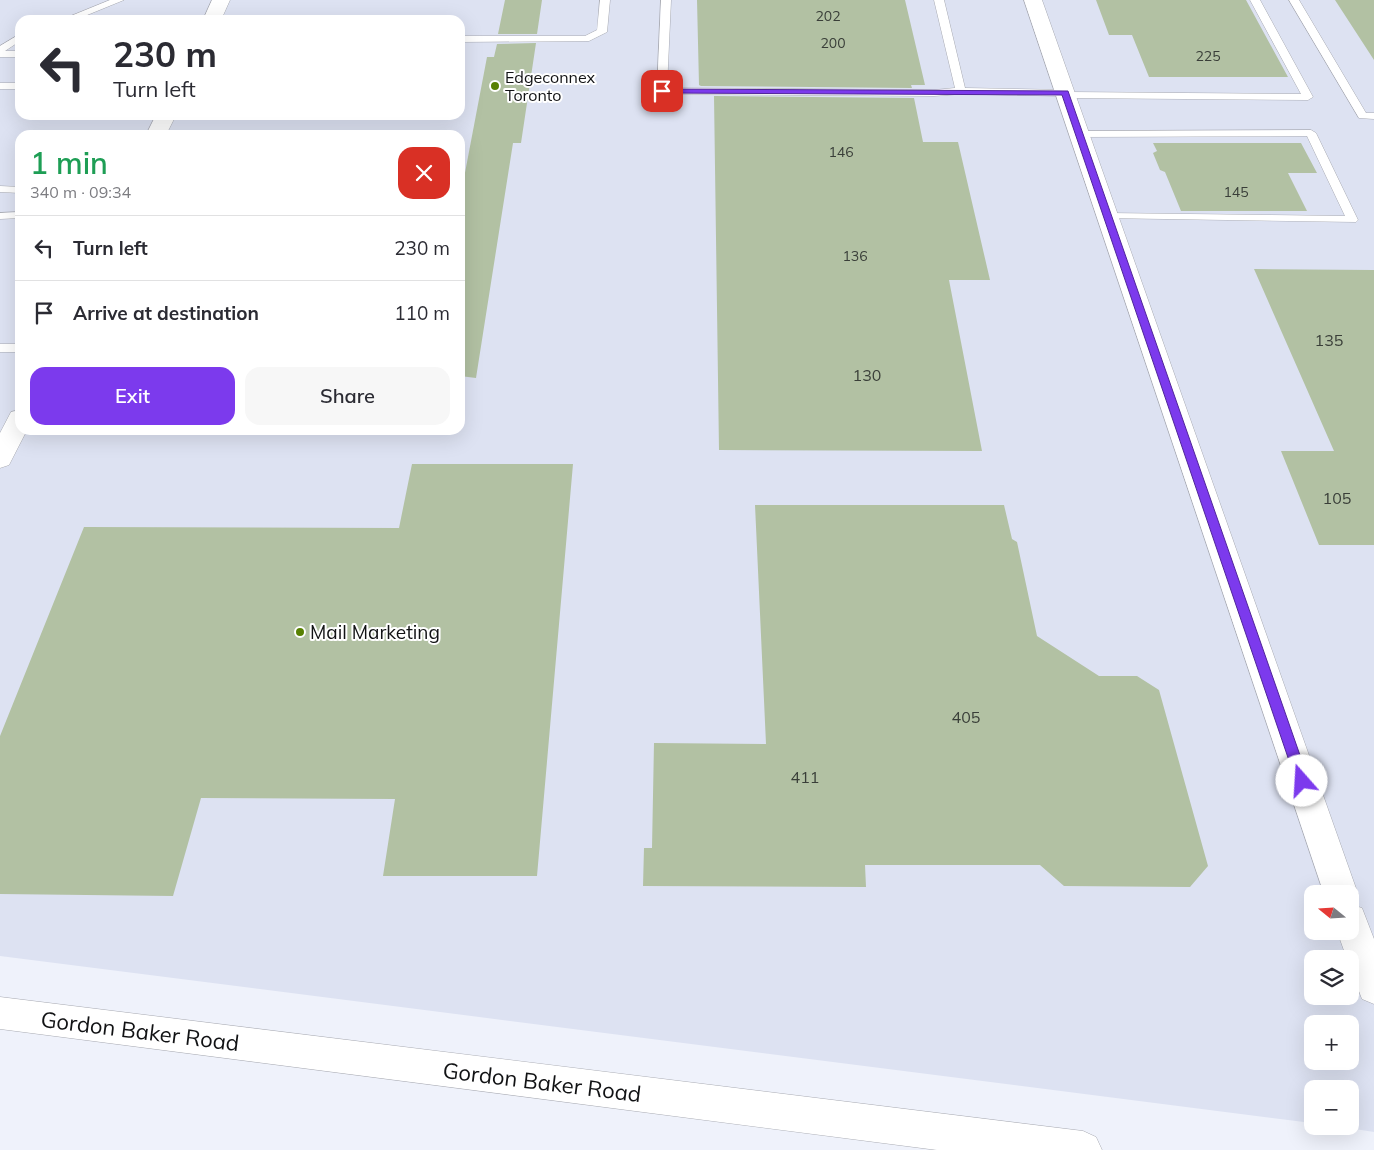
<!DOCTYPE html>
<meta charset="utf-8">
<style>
body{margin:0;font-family:Mulish,sans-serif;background:#f7f7f7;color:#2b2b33;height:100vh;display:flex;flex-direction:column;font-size:19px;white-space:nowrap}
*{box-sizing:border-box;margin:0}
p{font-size:16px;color:#7c7c81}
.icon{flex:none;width:28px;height:28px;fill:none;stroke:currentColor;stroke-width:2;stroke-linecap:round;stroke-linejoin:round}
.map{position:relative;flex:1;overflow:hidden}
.side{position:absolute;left:15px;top:130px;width:450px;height:305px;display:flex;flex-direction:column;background:#fff;border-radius:15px;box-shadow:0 5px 20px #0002}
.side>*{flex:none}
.top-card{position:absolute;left:15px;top:15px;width:450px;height:105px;border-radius:15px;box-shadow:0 5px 20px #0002;background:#fff;color:#2b2b33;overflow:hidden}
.needle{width:32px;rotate:288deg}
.fabs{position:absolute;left:1304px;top:885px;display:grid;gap:10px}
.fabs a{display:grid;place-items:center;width:55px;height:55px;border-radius:10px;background:#fff;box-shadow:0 5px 20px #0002;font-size:25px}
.pin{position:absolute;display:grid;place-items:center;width:42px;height:42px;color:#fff;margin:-21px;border-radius:10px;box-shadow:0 2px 8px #0006}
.me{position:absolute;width:55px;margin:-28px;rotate:341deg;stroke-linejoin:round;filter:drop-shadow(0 0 4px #0008)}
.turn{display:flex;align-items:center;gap:18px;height:105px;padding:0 15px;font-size:22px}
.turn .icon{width:65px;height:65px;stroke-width:2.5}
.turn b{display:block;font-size:35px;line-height:42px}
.round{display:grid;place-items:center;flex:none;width:52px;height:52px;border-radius:15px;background:#f7f7f7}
.head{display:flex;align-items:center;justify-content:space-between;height:85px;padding:0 15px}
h1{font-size:30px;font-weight:600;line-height:38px;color:#1e9e55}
.primary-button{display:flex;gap:10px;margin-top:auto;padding:10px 15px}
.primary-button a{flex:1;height:58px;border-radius:15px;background:#7c3aed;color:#fff;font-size:20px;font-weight:600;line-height:58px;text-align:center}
.primary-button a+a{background:#f7f7f7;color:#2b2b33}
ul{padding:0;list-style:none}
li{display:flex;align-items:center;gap:15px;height:65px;padding:0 15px;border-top:1px solid #e1e1e2}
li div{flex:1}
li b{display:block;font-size:19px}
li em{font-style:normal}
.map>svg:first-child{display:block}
.built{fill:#dde2f2;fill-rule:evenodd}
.building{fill:#b2c1a3}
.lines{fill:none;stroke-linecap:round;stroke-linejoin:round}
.lane-casing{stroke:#a8aab2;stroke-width:1}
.street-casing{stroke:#a8aab2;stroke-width:1}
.secondary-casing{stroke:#a8aab2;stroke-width:1}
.lane{fill:#fff;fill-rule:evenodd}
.street{fill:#fff;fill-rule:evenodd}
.secondary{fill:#fff;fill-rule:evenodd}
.route{fill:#7c3aed;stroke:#51269a}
.poi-dot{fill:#578001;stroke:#fff;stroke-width:2}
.labels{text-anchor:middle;stroke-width:4;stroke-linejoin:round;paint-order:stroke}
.far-number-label{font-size:14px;fill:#393e38}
.far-poi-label{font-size:16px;fill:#111214;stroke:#fff;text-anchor:start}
.number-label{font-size:16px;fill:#393e38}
.poi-label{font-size:19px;fill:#111214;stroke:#fff;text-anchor:start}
.near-street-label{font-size:22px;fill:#111214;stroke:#fff}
</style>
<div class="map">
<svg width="1374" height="1150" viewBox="0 0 1374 1150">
<rect width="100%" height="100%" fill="#eff2fb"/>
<path class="built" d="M0 0H1374V1132L1336 1126H1350V1089H1312V1123L0 956ZM20 20H460V115H20ZM20 135H460V430H20ZM1312 894H1350V931H1312ZM1312 959H1350V996H1312ZM1312 1024H1350V1061H1312Z"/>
<path class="building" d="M505 0H542L537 34H498Z
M697 0H905L925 85H911L912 88 701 86 699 85Z
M1096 0H1246L1288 77H1149L1132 35H1109Z
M1335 0H1374V60Z
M536 43 521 143H513L476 378 460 376V199L487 57H494L497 44Z
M714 96 914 98 923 142H958L990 280H949L982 451 719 450Z
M1153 143H1301L1317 173H1288L1307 211H1181L1165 172 1160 170 1153 153 1157 151Z
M1254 269 1374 270V545H1319L1281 451H1334Z
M412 464H573L537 876H383L395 799 201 798 173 896 0 894V736L84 527 399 528Z
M755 505H1004L1012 539 1017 542 1037 636 1099 676H1137L1159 690 1208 866 1190 887 1064 886 1040 865H865L866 887 643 886 644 848H652L654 743 766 744Z"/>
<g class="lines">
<g class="lane-casing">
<path id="lane" d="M110 0H124L75 20H61Z
M600 0H610L607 32 589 41 460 42V36H585L597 30Z
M661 0H671L667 88 934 90 955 88 934 0H944L965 88 1065 90 1069 92 1301 94 1250 0H1260L1313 97 1308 100 1066 98 1062 96 961 94 934 96 662 94 657 91Z
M1289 0H1299L1366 113H1374V119L1359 118Z
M20 34V41L5 51H20V57H0V46Z
M0 83H20V89H0Z
M1311 130 1316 133 1358 220 1356 222 1103 218 1101 216 1103 214 1107 213 1345 216 1307 136 1079 137 1074 134 1079 131Z
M0 186 20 187V193L0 192Z
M20 212V218L0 219V213Z
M0 344H20V352H0Z"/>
</g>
<g class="street-casing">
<path id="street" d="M1024 0H1042L1358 894 1352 905 1362 908 1374 939V1004L1362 999 1350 968V959H1347L1337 931H1350V894H1324Z"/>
</g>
<g class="secondary-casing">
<path id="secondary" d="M212 0H230L221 20H203Z
M156 115H176L166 135H146Z
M20 410V430H27L9 465 0 468V433L11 412Z
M0 997 1083 1131 1096 1137 1102 1150H937L0 1029Z"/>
</g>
<use href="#lane" class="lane"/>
<use href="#street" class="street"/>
<use href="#secondary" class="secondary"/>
</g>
<path class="route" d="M659 89 1068 91 1309 781 1307 785 1302 786 1298 785 1296 781 1062 95 662 93 658 91Z"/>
<g class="poi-dot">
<circle cx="495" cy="86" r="5"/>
<circle cx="300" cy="632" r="5"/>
</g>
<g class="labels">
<g class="far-number-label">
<text x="828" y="21">202</text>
<text x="833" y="48">200</text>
<text x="1208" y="61">225</text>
<text x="841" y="157">146</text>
<text x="1236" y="197">145</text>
<text x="855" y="261">136</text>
</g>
<g class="far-poi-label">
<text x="505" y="83">Edgeconnex<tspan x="505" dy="18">Toronto</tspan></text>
</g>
<g class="number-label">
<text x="1329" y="346">135</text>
<text x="867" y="381">130</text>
<text x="1337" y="504">105</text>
<text x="966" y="723">405</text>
<text x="805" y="783">411</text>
</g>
<g class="poi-label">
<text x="310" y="639">Mail Marketing</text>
</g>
<g class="near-street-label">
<text transform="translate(140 1031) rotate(7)" y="8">Gordon Baker Road</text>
<text transform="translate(542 1082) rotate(7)" y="8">Gordon Baker Road</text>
</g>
</g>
</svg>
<div class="fabs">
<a><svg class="needle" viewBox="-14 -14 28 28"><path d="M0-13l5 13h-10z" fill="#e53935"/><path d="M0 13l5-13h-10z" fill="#7c7c81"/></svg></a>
<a><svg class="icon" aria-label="layers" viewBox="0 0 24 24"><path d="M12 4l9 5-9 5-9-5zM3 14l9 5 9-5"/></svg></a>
<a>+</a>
<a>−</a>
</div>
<div class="pin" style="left:662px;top:91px;background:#d93025"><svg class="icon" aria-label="arrive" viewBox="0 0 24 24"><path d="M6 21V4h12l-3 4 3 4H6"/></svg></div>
<svg class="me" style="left:1302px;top:781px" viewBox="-20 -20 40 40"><circle r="19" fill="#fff"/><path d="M0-13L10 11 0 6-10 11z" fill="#7c3aed"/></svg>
<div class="top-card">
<div class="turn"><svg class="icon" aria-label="left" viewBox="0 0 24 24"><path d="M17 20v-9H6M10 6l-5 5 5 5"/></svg><div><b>230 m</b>Turn left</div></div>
</div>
<section class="side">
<div class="head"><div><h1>1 min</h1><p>340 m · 09:34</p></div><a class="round" style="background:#d93025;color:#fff"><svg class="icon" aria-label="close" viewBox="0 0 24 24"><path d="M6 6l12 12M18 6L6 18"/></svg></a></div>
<ul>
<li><svg class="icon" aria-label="left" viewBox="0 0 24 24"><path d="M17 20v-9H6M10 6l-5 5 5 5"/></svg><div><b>Turn left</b></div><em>230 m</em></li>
<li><svg class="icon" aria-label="arrive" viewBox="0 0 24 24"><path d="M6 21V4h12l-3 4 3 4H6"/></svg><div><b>Arrive at destination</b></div><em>110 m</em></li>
</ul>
<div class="primary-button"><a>Exit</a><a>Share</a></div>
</section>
</div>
